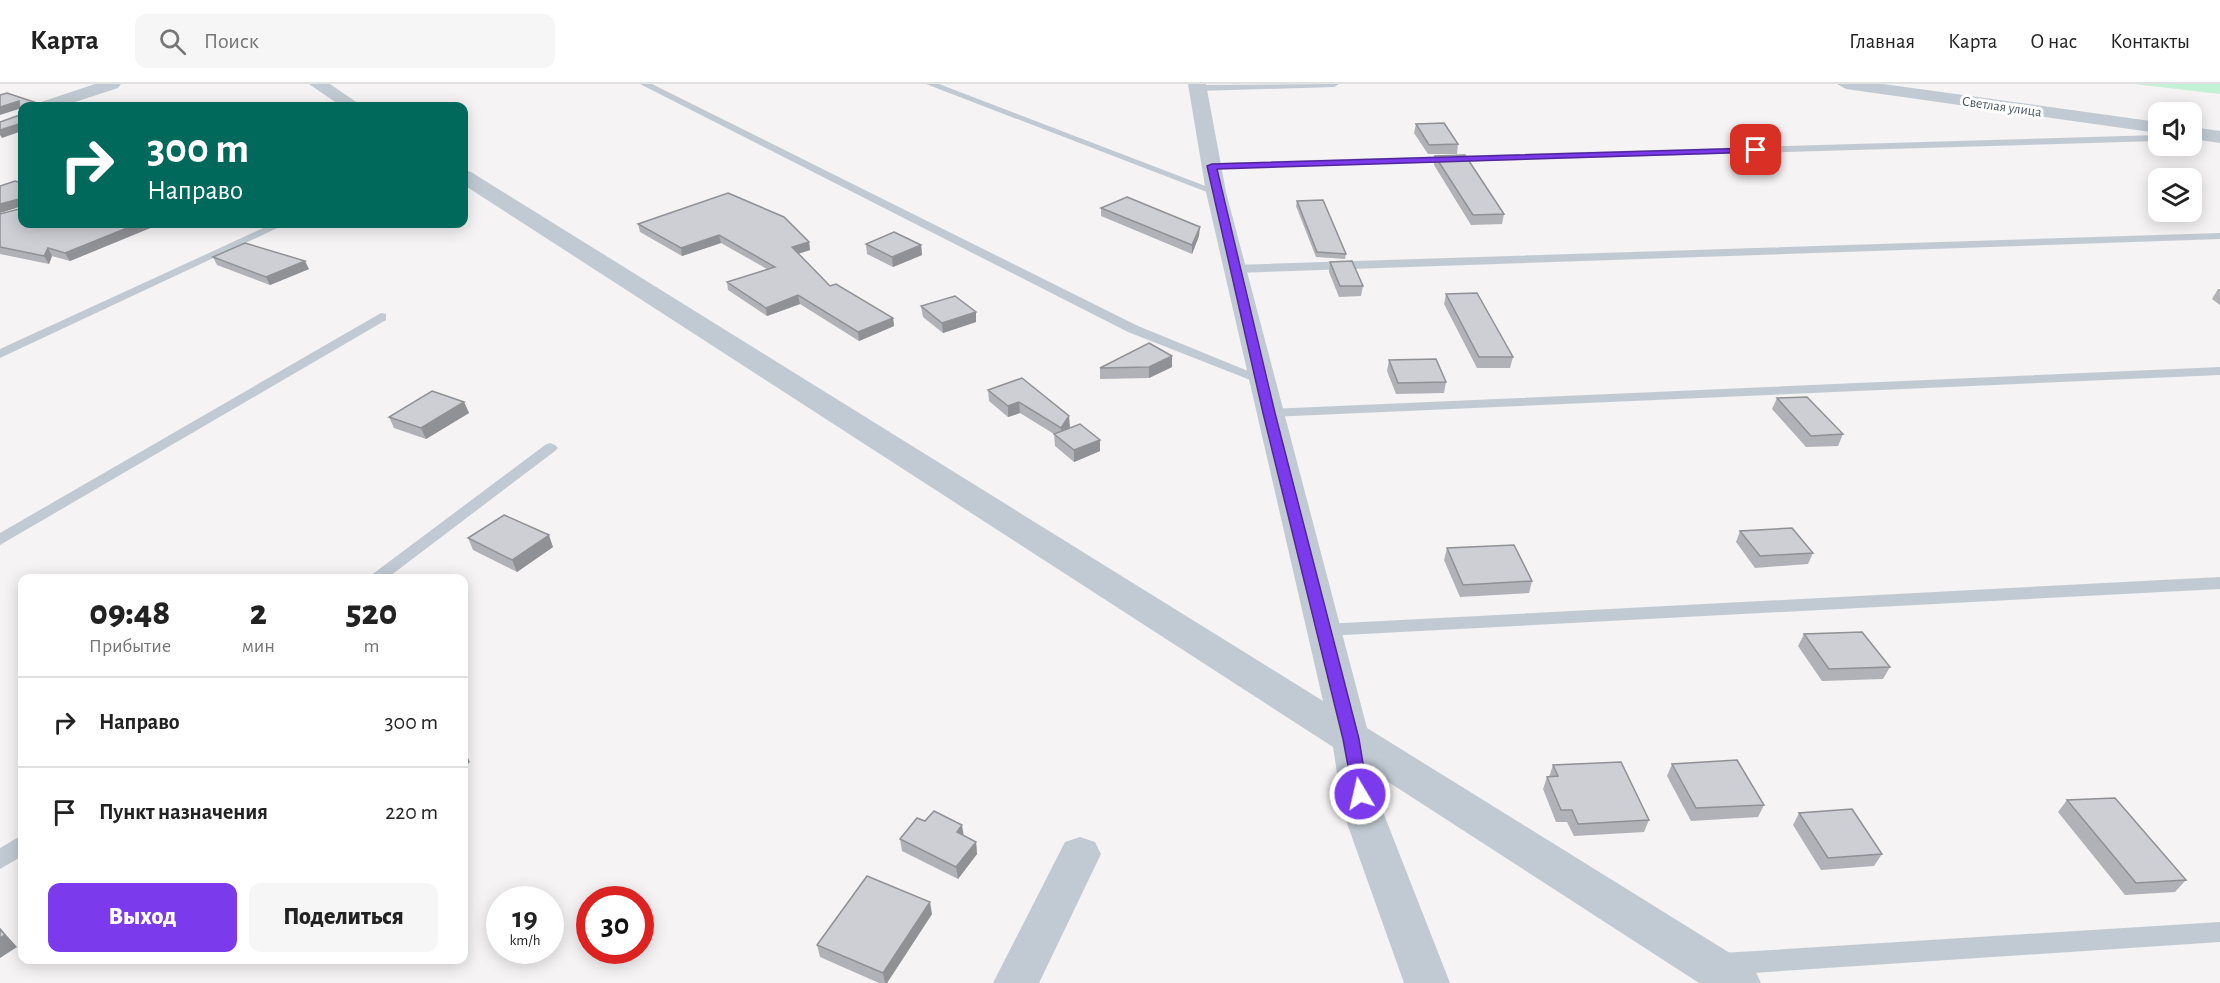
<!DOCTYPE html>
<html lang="ru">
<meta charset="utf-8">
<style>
body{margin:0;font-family:"Alegreya Sans",sans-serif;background:#f6f6f6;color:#222;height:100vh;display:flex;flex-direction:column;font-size:22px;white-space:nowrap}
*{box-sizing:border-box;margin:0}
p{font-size:20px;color:#767676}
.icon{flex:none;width:33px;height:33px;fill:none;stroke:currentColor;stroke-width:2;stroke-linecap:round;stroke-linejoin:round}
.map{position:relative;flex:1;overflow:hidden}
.panel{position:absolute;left:18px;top:490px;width:450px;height:390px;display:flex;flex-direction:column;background:#fff;border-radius:12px;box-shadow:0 3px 15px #0003}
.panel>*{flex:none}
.top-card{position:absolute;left:18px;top:18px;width:450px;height:126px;border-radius:12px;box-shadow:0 3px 15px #0003;background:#00695c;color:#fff;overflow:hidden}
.tools{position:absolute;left:2148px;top:18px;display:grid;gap:12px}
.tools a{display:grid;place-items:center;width:54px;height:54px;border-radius:12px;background:#fff;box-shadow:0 3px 15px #0003;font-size:30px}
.speed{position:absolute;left:486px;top:802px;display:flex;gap:12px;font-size:30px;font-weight:700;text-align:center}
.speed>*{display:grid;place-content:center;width:78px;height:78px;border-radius:50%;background:#fff;box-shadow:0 3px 15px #0003;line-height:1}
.speed small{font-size:15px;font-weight:400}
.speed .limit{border:9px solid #d22;background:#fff;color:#111}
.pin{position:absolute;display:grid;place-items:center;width:51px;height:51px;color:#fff;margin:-26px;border-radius:12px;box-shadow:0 3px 9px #0006}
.me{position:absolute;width:66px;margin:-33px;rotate:351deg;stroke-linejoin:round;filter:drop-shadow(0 0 4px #0008)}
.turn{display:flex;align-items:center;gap:21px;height:126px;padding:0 30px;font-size:27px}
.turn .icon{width:78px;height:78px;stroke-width:2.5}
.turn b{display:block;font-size:42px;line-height:51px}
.eta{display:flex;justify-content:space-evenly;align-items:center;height:102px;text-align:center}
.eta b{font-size:36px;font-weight:800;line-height:42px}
.cta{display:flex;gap:12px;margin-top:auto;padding:12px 30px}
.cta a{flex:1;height:69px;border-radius:12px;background:#7c3aed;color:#fff;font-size:24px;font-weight:800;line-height:69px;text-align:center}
.cta a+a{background:#f6f6f6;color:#222}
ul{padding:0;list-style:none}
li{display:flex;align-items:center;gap:18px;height:90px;padding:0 30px;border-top:2px solid #e0e0e0}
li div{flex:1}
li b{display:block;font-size:22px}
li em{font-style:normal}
header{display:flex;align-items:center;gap:36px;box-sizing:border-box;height:84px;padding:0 30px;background:#fff;border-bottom:2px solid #e0e0e0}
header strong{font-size:28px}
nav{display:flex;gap:33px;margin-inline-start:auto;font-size:21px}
.search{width:420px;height:54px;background:#f6f6f6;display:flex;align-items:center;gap:15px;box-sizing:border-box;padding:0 21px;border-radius:12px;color:#767676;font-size:22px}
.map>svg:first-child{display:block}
.green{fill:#c3f1d5}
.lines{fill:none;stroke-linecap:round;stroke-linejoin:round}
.service{fill:#c1cad2;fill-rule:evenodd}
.minor{fill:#c1cad2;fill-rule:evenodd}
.wall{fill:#b0b2b7}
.shaded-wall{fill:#909195}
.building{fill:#cdcfd5;stroke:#909195;stroke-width:1.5}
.route{fill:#7c3aed;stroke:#51269a;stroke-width:1.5}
.labels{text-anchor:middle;stroke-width:6;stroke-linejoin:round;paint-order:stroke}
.far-street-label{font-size:14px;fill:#4a5661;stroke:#fff}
</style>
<header>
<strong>Карта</strong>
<div class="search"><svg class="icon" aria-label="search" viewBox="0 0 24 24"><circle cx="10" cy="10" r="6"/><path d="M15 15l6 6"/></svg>Поиск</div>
<nav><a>Главная</a><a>Карта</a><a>О нас</a><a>Контакты</a></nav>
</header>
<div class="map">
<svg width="2220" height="899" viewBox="0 0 2220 899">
<rect width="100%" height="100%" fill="#f5f3f3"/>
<path class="green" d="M2134 0H2220V10Z"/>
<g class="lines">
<path class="service" d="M640 0H652L1138 242 1270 296 1263 300 1258 299 1128 248Z
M926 0H939L1221 108 1212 110Z
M1339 0 1334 3 1198 7 1193 4 1198 1Z
M2158 51V57L1212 85 1207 82 1212 79Z
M272 140H286L0 274V265Z
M2220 149V155L1235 189 1229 185 1235 181Z
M381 229 386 230V236L0 461V449Z
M2220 283V291L1269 333 1262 329 1269 325Z
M550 359 555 361 558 364 555 367 386 495H366L545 361Z
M2220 493V505L1324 552 1318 550 1315 546 1318 542 1324 540Z
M22 751V772L0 785V764Z
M2220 838V858L1722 891 1714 888 1710 880 1714 872 1722 869Z"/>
<path class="minor" d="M95 0H121L118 4 63 22H38L41 18Z
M309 0H330L362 22H341Z
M1188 0H1206L1226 108 1367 644 1754 884 1761 899H1699L1376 690 1383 728 1450 899H1404L1343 728 1333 663 464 101V86L471 88 1323 617 1206 108Z
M1837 0H1883L2158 38V49L1846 5Z
M2192 43 2220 47V59L2192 55Z
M1080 753 1095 758 1101 770 1039 899H993L1065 758Z"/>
</g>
<path class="wall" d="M1416 40 1458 60 1457 70H1428L1414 49Z
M1435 72 1504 130 1502 140 1471 141 1434 81Z
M0 102 160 140 70 177 52 172 49 180 0 170V130L19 125V123L0 129Z
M1297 117 1346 170 1345 175 1316 173 1296 122Z
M1101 124 1199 152 1192 170 1101 132Z
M638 140 809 158 810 166 798 170 830 202 893 234 894 242 859 257 800 220 767 232 728 206 727 198 767 185 721 159 682 172 640 148Z
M866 160 921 161 922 171 893 183 867 170Z
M213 173 309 185 270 201 217 181Z
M1330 178 1363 202 1361 212 1339 213 1329 188Z
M2218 205H2220V221L2212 215Z
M1446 210 1513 273 1510 284H1477L1444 220Z
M921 222 976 238 943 249 923 233Z
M1389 276 1446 298 1444 309 1396 310 1387 287Z
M1172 283 1149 294 1100 295V284Z
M1022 294 1070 343 1069 344 1100 367 1074 378 1055 362 1054 350 1020 329 1008 333 989 317 988 306Z
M1777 314 1843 350 1838 362 1806 363 1772 325Z
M464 318 469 329 426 355 394 344 389 333Z
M1740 447 1813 469 1808 480 1755 484 1736 458Z
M468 454 553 463 517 488 473 466Z
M1447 464 1532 497 1529 509 1460 513 1444 476Z
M1804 550 1890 583 1883 595 1822 597 1798 562Z
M1672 680 1764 721 1758 733 1691 737 1667 692Z
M1553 681 1649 736 1644 748 1574 752 1567 738H1556L1543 705 1547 693H1549Z
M2067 716 2186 796 2175 808 2125 811 2058 728Z
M1799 729 1882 770 1874 782 1821 786 1793 741Z
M925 737 964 752 976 758 977 770 958 795 902 767 900 755Z
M932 830 887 899H879L820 873 817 861Z"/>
<path class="shaded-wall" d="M19 17 22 24 0 31V23Z
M22 39V47L2 54 0 51V46Z
M19 115 22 122 0 129V120Z
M137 140H160L70 177 65 169Z
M1200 143 1199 152 1192 170V161Z
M719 151 721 159 682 172 681 164Z
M809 158 810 166 794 171 792 163Z
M921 161 922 171 893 183 892 173Z
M48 164 52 172 49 180 44 172Z
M305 177 309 185 270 201 266 193Z
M798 211 800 220 767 232 766 224Z
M976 228V238L943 249 942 239Z
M893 234 894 242 859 257 858 248Z
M1172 272V283L1149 294V283Z
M464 318 469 329 426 355 421 344Z
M1019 318 1020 329 1008 333V322Z
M1069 332 1070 343 1062 355 1061 344Z
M1100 356V367L1074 378V366Z
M549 451 553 463 517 488 512 476Z
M464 667 470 678 464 683Z
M962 741 964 753 957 748Z
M976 758 977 770 958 795 956 783Z
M930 818 932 830 887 899H885L883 889Z
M0 844 17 863 0 874Z"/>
<path class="building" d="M7 9 46 22H22V39L0 46V38L20 31 19 17 0 23V11Z
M1444 39 1458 60 1429 61 1416 40Z
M1465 71 1504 130 1473 131 1435 72Z
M15 97 22 99V140H137L65 169 48 164 44 172 0 163V130L19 125V115L0 120V102Z
M728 109 784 133 809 158 792 163 830 202 836 200 893 234 858 248 798 211 766 224 727 198 775 183 719 151 681 164 638 140Z
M1127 113 1200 143 1192 161 1101 124Z
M1323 116 1346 170 1317 168 1297 117Z
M894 148 921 161 892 173 866 160Z
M245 159 305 177 266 193 213 173Z
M1352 177 1363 202H1340L1330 178Z
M1477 209 1513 273H1479L1446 210Z
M955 212 976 228 942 239 921 222Z
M1149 259 1172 272 1149 283 1100 284Z
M1436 275 1446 298 1398 299 1389 276Z
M1022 294 1069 332 1061 344 1019 318 1008 322 988 306Z
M432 307 464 318 421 344 389 333Z
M1807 313 1843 350 1811 352 1777 314Z
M1080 340 1100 356 1074 366 1054 350Z
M504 431 549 451 512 476 468 454Z
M1792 444 1813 469 1760 472 1740 447Z
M1514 461 1532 497 1463 501 1447 464Z
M1862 548 1890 583 1829 585 1804 550Z
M1737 676 1764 721 1696 724 1672 680Z
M1621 678 1649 736 1578 740 1572 726H1561L1547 693 1558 692 1553 681Z
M2115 714 2186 796 2136 799 2067 716Z
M1852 725 1882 770 1828 774 1799 729Z
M934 727 962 741 957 748 976 758 956 783 900 755 917 734 925 737Z
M867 792 930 818 883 889 817 861Z
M0 845 5 851 0 854Z"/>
<path class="route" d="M1756 64 1759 68 1217 85 1275 329 1359 655 1368 710 1366 714H1354L1343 655 1263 329 1207 82 1212 80Z"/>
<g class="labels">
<g class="far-street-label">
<text transform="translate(2002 22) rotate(8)" y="5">Светлая улица</text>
</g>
</g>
</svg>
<div class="tools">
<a><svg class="icon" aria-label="sound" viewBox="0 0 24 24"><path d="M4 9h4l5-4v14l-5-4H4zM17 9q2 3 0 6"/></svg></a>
<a><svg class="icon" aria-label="layers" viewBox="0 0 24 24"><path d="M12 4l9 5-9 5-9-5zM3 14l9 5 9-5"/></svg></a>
</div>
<div class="speed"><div>19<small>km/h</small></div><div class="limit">30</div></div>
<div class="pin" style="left:1756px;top:66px;background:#d93025"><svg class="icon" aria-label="arrive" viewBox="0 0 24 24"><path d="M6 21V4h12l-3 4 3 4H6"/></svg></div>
<svg class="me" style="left:1360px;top:710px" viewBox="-20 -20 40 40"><circle r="17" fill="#7c3aed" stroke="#fff" stroke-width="3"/><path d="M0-11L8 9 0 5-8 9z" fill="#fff"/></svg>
<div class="top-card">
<div class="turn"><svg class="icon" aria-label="right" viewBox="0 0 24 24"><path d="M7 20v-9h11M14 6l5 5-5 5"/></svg><div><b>300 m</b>Направо</div></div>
</div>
<section class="panel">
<div class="eta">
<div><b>09:48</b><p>Прибытие</p></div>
<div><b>2</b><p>мин</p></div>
<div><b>520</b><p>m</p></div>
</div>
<ul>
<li><svg class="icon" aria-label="right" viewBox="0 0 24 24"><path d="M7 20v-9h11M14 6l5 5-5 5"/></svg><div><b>Направо</b></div><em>300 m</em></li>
<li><svg class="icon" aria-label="arrive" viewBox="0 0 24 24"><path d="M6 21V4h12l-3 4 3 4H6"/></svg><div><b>Пункт назначения</b></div><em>220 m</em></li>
</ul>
<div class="cta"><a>Выход</a><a>Поделиться</a></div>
</section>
</div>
